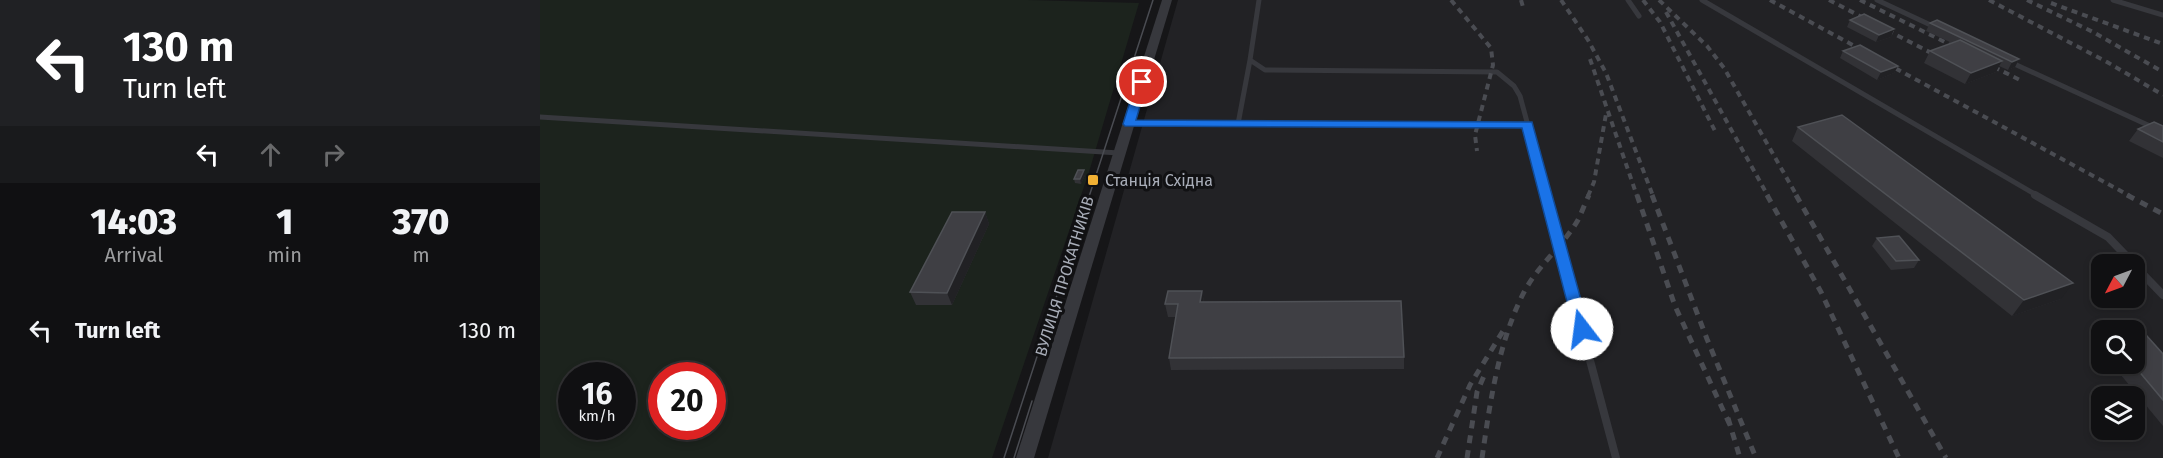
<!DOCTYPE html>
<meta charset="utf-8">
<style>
body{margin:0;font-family:"Fira Sans",sans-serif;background:#1e1e20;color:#f1f3f6;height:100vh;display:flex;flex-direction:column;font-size:22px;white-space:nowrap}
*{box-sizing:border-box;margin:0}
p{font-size:20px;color:#9c9d9f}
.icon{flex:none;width:33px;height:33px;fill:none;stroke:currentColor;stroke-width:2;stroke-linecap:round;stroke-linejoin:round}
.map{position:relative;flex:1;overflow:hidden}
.details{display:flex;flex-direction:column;background:#101012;width:540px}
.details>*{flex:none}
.banner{background:#202124;color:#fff;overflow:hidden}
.needle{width:39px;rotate:229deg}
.tools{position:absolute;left:1551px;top:254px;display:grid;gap:12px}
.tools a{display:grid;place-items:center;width:54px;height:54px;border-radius:12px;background:#101012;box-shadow:0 3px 9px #0003,0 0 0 2px #303032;font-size:30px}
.speed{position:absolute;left:18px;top:362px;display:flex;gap:12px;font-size:30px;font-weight:700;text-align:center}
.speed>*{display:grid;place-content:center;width:78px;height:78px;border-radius:50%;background:#101012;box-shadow:0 3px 9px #0003,0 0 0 2px #303032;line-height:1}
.speed small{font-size:15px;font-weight:400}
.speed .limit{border:9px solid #d22;background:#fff;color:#111}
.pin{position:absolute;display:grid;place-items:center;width:51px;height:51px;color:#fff;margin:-26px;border:3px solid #fff;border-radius:50%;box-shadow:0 2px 6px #0007}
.me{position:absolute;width:66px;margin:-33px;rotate:345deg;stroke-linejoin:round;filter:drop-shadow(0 0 4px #0008)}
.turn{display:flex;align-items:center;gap:21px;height:126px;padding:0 24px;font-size:27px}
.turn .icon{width:78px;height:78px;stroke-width:2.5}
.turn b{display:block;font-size:42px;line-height:51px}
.lanes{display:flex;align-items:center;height:57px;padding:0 24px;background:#0003;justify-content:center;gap:30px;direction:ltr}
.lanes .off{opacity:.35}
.eta{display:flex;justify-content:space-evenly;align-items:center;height:102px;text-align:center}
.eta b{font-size:36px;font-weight:800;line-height:42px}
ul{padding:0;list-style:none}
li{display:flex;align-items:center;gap:18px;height:90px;padding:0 24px}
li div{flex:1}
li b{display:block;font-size:22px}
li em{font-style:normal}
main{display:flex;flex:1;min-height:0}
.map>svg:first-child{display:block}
.built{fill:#222225;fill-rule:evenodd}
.green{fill:#1c231d;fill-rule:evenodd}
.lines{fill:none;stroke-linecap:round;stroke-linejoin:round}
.service-far1{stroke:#37383d;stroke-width:5}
.service{stroke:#37383d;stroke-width:8}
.minor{fill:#37383d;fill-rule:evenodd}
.tram{stroke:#4a4c52;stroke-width:1.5}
.rail-far1{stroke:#4a4c52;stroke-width:4;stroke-dasharray:6 5;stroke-linecap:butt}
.rail{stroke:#4a4c52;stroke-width:5;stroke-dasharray:8 7;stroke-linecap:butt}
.wall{fill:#323236}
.shaded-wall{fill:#212124}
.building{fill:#3f3f44;stroke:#4f5156;stroke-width:1.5}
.route{fill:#1a73e8;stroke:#114b97;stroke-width:1.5}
.poi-dot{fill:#f2b134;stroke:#111113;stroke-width:2}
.labels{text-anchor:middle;stroke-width:6;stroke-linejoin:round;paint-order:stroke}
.poi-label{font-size:16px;fill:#a8adb8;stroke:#111113;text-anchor:start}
.street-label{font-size:16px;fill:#a8adb8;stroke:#111113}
</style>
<main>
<section class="details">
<div class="banner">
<div class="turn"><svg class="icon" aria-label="left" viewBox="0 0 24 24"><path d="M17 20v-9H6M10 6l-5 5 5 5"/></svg><div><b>130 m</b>Turn left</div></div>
<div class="lanes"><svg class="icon" aria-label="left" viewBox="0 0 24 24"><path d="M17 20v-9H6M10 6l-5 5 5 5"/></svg><svg class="icon off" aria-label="ahead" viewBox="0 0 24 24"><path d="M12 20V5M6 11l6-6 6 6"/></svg><svg class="icon off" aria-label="right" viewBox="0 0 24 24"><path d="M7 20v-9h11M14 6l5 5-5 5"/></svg></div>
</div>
<div class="eta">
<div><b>14:03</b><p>Arrival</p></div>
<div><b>1</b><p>min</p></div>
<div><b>370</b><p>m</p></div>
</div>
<ul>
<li><svg class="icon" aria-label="left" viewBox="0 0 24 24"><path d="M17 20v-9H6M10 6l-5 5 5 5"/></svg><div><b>Turn left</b></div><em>130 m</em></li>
</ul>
</section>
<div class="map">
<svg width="1623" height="458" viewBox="0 0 1623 458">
<rect width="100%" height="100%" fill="#161618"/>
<path class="built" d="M638 0H1623V458H508ZM1562 264H1594V297H1562ZM1562 330H1594V363H1562ZM1562 396H1594V429H1562Z"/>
<path class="green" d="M0 0H488L599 3 549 172 452 458H0ZM32 375H82V426H32ZM122 375H172V426H122Z"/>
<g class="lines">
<path class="service-far1" d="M719 0 710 60 725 70 957 72 974 86 980 96 1007 196
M1088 0 1099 16
M1162 0 1498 196
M1337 0 1397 28
M1573 0 1623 15
M1470 62 1623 132
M0 117 579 153
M589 124H987
M698 124 710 60"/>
<path class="service" d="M1006 195 1076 458
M1495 195 1568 237 1594 264
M1594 265 1623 295"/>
<path class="minor" d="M622 0H632L494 458H476Z"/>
<path class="tram" d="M464 458 613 0
M474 458 492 401"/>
<path class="rail-far1" d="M911 0 951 48 953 65 935 135 937 151
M981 0 983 7
M1021 0 1048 40 1066 73 1113 196
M1103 0 1120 22 1176 133
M1119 0 1167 46 1184 68 1257 196
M1230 0 1590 196
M1289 0 1399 57
M1320 0 1423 51
M1449 0 1567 62 1623 95
M1487 0 1553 32 1623 72
M1511 3 1623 44
M1126 12 1228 196
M1050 59 1097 196
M1444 62 1482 81
M1048 196 1054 182 1066 114"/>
<path class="rail" d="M1097 195 1135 306 1190 425
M1112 195 1167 339 1216 458
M1227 195 1281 292 1359 458
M1256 195 1406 458
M1587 195 1623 214
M1188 418 1200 458
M897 458 930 385 963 331
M927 458 937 392 944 376
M942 458C950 403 958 344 983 294 997 266 1023 246 1038 220 1042 212 1045 203 1049 195"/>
</g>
<path class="wall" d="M1310 20 1354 29 1351 37 1336 42 1307 27Z
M1390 23 1479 59 1475 67 1468 70 1459 66 1456 72 1425 84 1384 63 1390 51 1412 43 1386 31Z
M1303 51 1358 66 1354 73 1337 80 1300 58Z
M1623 126V158L1589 141 1598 129Z
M1258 127 1521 299 1472 316 1252 141Z
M545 175 541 184 535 183 534 179Z
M445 212 449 224 412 305H376L370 292Z
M1337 238 1379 260 1374 268 1351 270 1332 246Z
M662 291 664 302 864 357V369L631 370 629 358 636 317H628L625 304Z
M1560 326H1598L1623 354V426L1571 363H1594V330H1562V352L1550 338Z"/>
<path class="shaded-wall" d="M1354 29 1351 37 1336 42 1339 35Z
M1479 59 1475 67 1468 70 1472 62Z
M1462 61 1456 72 1425 84 1431 73Z
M1358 66 1354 73 1337 80 1341 72Z
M544 170 545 175 541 184 540 179Z
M445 212 449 224 412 305 407 293Z
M1533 283 1521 299 1472 316 1484 300Z
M662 291 664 303 660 302Z"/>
<path class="building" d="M1324 14 1354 29 1339 35 1310 20Z
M1397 20 1479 59 1472 62 1390 23Z
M1420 40 1462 61 1431 73 1390 51Z
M1320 45 1358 66 1341 72 1303 51Z
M1302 115 1533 283 1484 300 1258 127Z
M1614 122 1623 126V142L1598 129Z
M538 170H544L540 179H534Z
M412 212H445L407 293 370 292Z
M1359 236 1379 260 1356 261 1337 238Z
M628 291H662L660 302 861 301 864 357 629 358 638 304H625Z
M1560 326H1598L1623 354V400L1592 363H1594V330H1564Z"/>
<path class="route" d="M602 79 607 82 596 120 992 122 1049 329 1047 333H1036L1034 329 982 128 585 126 583 124 596 82Z"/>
<rect class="poi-dot" x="547" y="174" width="12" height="12" rx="3"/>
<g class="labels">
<g class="poi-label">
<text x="565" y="186">Станція Східна</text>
</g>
<g class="street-label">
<text transform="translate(524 276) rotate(-73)" y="6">ВУЛИЦЯ ПРОКАТНИКІВ</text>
</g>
</g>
</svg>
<div class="tools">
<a><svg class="needle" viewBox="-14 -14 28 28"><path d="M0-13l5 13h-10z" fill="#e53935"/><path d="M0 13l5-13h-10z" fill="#9c9d9f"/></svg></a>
<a><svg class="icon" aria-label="search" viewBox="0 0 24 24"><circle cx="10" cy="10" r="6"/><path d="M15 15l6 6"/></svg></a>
<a><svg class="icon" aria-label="layers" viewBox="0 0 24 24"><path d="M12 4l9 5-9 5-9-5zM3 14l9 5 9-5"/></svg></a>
</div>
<div class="speed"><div>16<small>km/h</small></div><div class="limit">20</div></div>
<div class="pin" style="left:602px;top:82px;background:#d93025"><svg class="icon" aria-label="arrive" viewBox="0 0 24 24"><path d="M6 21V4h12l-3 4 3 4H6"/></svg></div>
<svg class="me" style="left:1042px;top:329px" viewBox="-20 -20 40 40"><circle r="19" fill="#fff"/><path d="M0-13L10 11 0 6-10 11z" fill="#1a73e8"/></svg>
</div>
</main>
